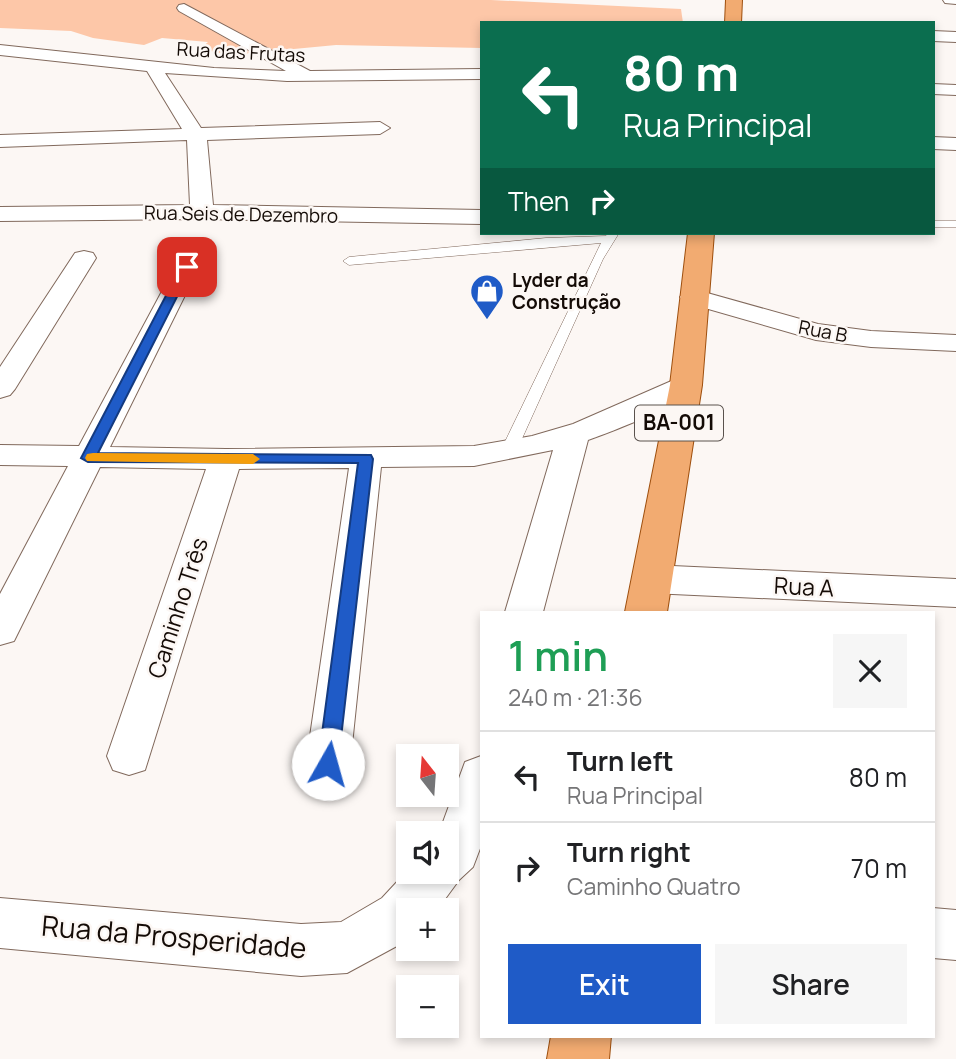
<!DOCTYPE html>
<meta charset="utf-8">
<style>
body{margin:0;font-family:Manrope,sans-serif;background:#f6f6f6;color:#202124;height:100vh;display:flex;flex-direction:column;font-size:26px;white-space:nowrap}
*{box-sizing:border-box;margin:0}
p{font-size:23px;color:#757577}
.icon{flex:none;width:38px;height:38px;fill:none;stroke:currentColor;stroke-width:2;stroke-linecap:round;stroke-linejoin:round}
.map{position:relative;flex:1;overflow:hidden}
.details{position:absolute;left:480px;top:611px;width:455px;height:427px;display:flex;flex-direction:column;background:#fff;border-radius:0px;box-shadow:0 4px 10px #0003}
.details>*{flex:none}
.top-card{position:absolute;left:480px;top:21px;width:455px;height:214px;border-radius:0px;box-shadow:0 4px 10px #0003;background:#0b6e4f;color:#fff;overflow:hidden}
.needle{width:46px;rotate:343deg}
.buttons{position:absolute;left:396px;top:744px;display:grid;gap:14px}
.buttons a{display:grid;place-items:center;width:63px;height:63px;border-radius:0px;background:#fff;box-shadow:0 4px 10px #0003;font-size:35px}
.pin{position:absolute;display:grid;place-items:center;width:60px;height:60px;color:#fff;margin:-30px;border-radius:14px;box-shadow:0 4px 10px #0006}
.me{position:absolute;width:77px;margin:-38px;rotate:7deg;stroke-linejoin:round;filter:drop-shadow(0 0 5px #0008)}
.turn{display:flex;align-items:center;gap:24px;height:147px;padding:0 28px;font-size:32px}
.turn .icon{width:91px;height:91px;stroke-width:2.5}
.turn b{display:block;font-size:49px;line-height:60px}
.then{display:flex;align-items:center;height:66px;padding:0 28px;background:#0003;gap:14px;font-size:26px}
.round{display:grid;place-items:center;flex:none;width:74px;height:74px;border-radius:0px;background:#f6f6f6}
.head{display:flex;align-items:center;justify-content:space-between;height:119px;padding:0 28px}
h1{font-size:42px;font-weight:600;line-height:52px;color:#1e9e55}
.cta{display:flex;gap:14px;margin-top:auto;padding:14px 28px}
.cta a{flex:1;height:80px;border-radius:0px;background:#1f5bc7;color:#fff;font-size:28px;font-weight:600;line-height:80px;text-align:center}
.cta a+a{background:#f6f6f6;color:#202124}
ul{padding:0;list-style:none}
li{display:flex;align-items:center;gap:21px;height:91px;padding:0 28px;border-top:2px solid #e0e0e0}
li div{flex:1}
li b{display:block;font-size:26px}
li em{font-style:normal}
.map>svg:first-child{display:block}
.green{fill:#fdc7a8}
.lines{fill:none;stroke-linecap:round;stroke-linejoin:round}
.service-casing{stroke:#81695c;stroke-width:1}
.minor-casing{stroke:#81695c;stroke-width:2}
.primary-casing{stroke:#9e4f0e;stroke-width:2}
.service{fill:#fff;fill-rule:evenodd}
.minor{fill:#fff;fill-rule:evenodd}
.primary{fill:#f2ab71;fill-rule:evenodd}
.route{fill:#1f5bc7;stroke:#143b81;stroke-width:2}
.slow{fill:#f59e0b}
.labels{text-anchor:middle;stroke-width:5;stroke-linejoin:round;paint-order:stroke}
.far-street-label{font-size:19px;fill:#140b06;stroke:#fcf7f4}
.far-poi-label{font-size:19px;font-weight:bold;fill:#140b06;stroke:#fcf7f4;text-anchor:start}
.shield{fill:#fcf7f4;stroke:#5a524d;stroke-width:2}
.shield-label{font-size:21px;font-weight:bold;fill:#140b06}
.street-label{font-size:23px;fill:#140b06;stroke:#fcf7f4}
.near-street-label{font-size:28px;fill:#140b06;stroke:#fcf7f4}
</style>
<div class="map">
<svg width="956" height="1059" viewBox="0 0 956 1059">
<rect width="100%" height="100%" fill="#fcf7f4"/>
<path class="green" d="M0 0H491L681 9 683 23H481V48L336 45 231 55 200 49 208 42 162 38 144 45 93 38 71 31 0 28Z"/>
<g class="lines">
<g class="service-casing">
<path id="service" d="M933 221H956V227H933Z
M607 233H619L603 259 516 452 508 457 500 452 601 243 349 265 343 261 349 257 546 238 606 236Z"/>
</g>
<g class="minor-casing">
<path id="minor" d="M943 0H956V4L945 3Z
M184 4 310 71 481 69V79L287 81 165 73 201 128 380 122 390 128 380 134 207 140 213 205 481 210V224L202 219 0 221V207L190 205 187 140 0 147V135L182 129 147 71 0 55V45L214 68 286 71 179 11 177 8 179 5Z
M933 31 956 32V42L933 41Z
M933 84 956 85V95L933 94Z
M933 137 956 138V150L933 149Z
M84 251 93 253 96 258 15 389 10 395 0 398V367L75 253Z
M187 260 196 262 199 267 110 447 226 449 474 446 532 436 573 424 676 379 686 376 696 379 701 385C689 402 611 432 588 440L543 612H505L553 450 474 466 381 467 350 764 344 778 328 783 312 778 306 764 349 468 239 469 145 770 129 775 113 770 107 756 206 469 100 467 14 641 0 645V594L68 466 0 465V445L79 446 175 267 178 262Z
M693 289 818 324 871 331 956 335V351L871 347 816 340 684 302 680 297 684 292Z
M651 565 956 579V607L651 593 638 589 633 579 638 569Z
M481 756V846L473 867 459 880 437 910H408V940L347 973 301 976 0 948V898L301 924 341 922 382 898 408 870 446 872V833H439L465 762Z
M933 908 956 910V960L933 958Z"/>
</g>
<g class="primary-casing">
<path id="primary" d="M726 0H742L741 23H725Z
M688 233H714L702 385 667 612H625L670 385Z
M551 1036H611L609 1059H547Z"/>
</g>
<use href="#service" class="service"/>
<use href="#minor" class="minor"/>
<use href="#primary" class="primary"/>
</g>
<path class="route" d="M187 263 192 267 98 453 371 455 373 459 338 764 335 770 328 773 321 770 318 764 358 463 88 462 81 458 181 267Z"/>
<path class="slow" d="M93 453 253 454 260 459 253 464 87 461 85 458 87 454Z"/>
<defs>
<g id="shop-pin" transform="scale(1.75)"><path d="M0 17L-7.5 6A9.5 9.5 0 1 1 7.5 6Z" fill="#1f5bc7" stroke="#fcf7f4"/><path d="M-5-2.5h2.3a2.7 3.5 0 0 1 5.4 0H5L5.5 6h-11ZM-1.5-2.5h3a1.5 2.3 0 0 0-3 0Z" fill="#fff"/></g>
</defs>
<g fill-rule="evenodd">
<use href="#shop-pin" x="487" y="291"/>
</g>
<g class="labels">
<g class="far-street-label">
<text transform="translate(241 52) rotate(3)" y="7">Rua das Frutas</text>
<text transform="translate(241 214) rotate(1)" y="7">Rua Seis de Dezembro</text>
<text transform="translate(823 331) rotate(11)" y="7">Rua B</text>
</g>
<g class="far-poi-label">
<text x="512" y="287">Lyder da<tspan x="512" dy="22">Construção</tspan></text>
</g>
<rect class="shield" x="635" y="405.5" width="88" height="35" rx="5"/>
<g class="shield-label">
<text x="679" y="430">BA-001</text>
</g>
<g class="street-label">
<text transform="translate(804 587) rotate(3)" y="8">Rua A</text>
<text transform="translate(178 608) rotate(-72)" y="8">Caminho Três</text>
</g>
<g class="near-street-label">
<text transform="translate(174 937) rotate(5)" y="10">Rua da Prosperidade</text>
</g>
</g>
</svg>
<div class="buttons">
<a><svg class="needle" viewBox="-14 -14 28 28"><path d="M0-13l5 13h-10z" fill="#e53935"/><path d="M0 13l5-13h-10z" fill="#757577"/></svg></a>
<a><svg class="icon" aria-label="sound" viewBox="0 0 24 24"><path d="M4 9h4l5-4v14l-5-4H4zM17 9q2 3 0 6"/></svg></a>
<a>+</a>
<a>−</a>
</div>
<div class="pin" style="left:187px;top:267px;background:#d93025"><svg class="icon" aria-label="arrive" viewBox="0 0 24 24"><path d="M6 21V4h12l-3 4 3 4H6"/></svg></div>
<svg class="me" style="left:328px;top:764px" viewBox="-20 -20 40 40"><circle r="19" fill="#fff"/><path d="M0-13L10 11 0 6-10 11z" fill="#1f5bc7"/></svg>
<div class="top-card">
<div class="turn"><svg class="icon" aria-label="left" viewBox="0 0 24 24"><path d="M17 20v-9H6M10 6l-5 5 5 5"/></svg><div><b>80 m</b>Rua Principal</div></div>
<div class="then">Then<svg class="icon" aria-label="right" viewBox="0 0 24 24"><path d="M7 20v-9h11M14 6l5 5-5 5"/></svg></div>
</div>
<section class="details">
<div class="head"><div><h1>1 min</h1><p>240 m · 21:36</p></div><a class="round"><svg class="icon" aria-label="close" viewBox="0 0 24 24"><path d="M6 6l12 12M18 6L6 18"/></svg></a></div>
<ul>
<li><svg class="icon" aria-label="left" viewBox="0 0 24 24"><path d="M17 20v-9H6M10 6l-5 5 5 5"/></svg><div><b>Turn left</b><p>Rua Principal</p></div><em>80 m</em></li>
<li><svg class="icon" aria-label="right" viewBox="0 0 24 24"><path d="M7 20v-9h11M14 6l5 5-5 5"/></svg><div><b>Turn right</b><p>Caminho Quatro</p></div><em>70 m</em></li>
</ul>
<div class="cta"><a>Exit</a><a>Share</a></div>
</section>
</div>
